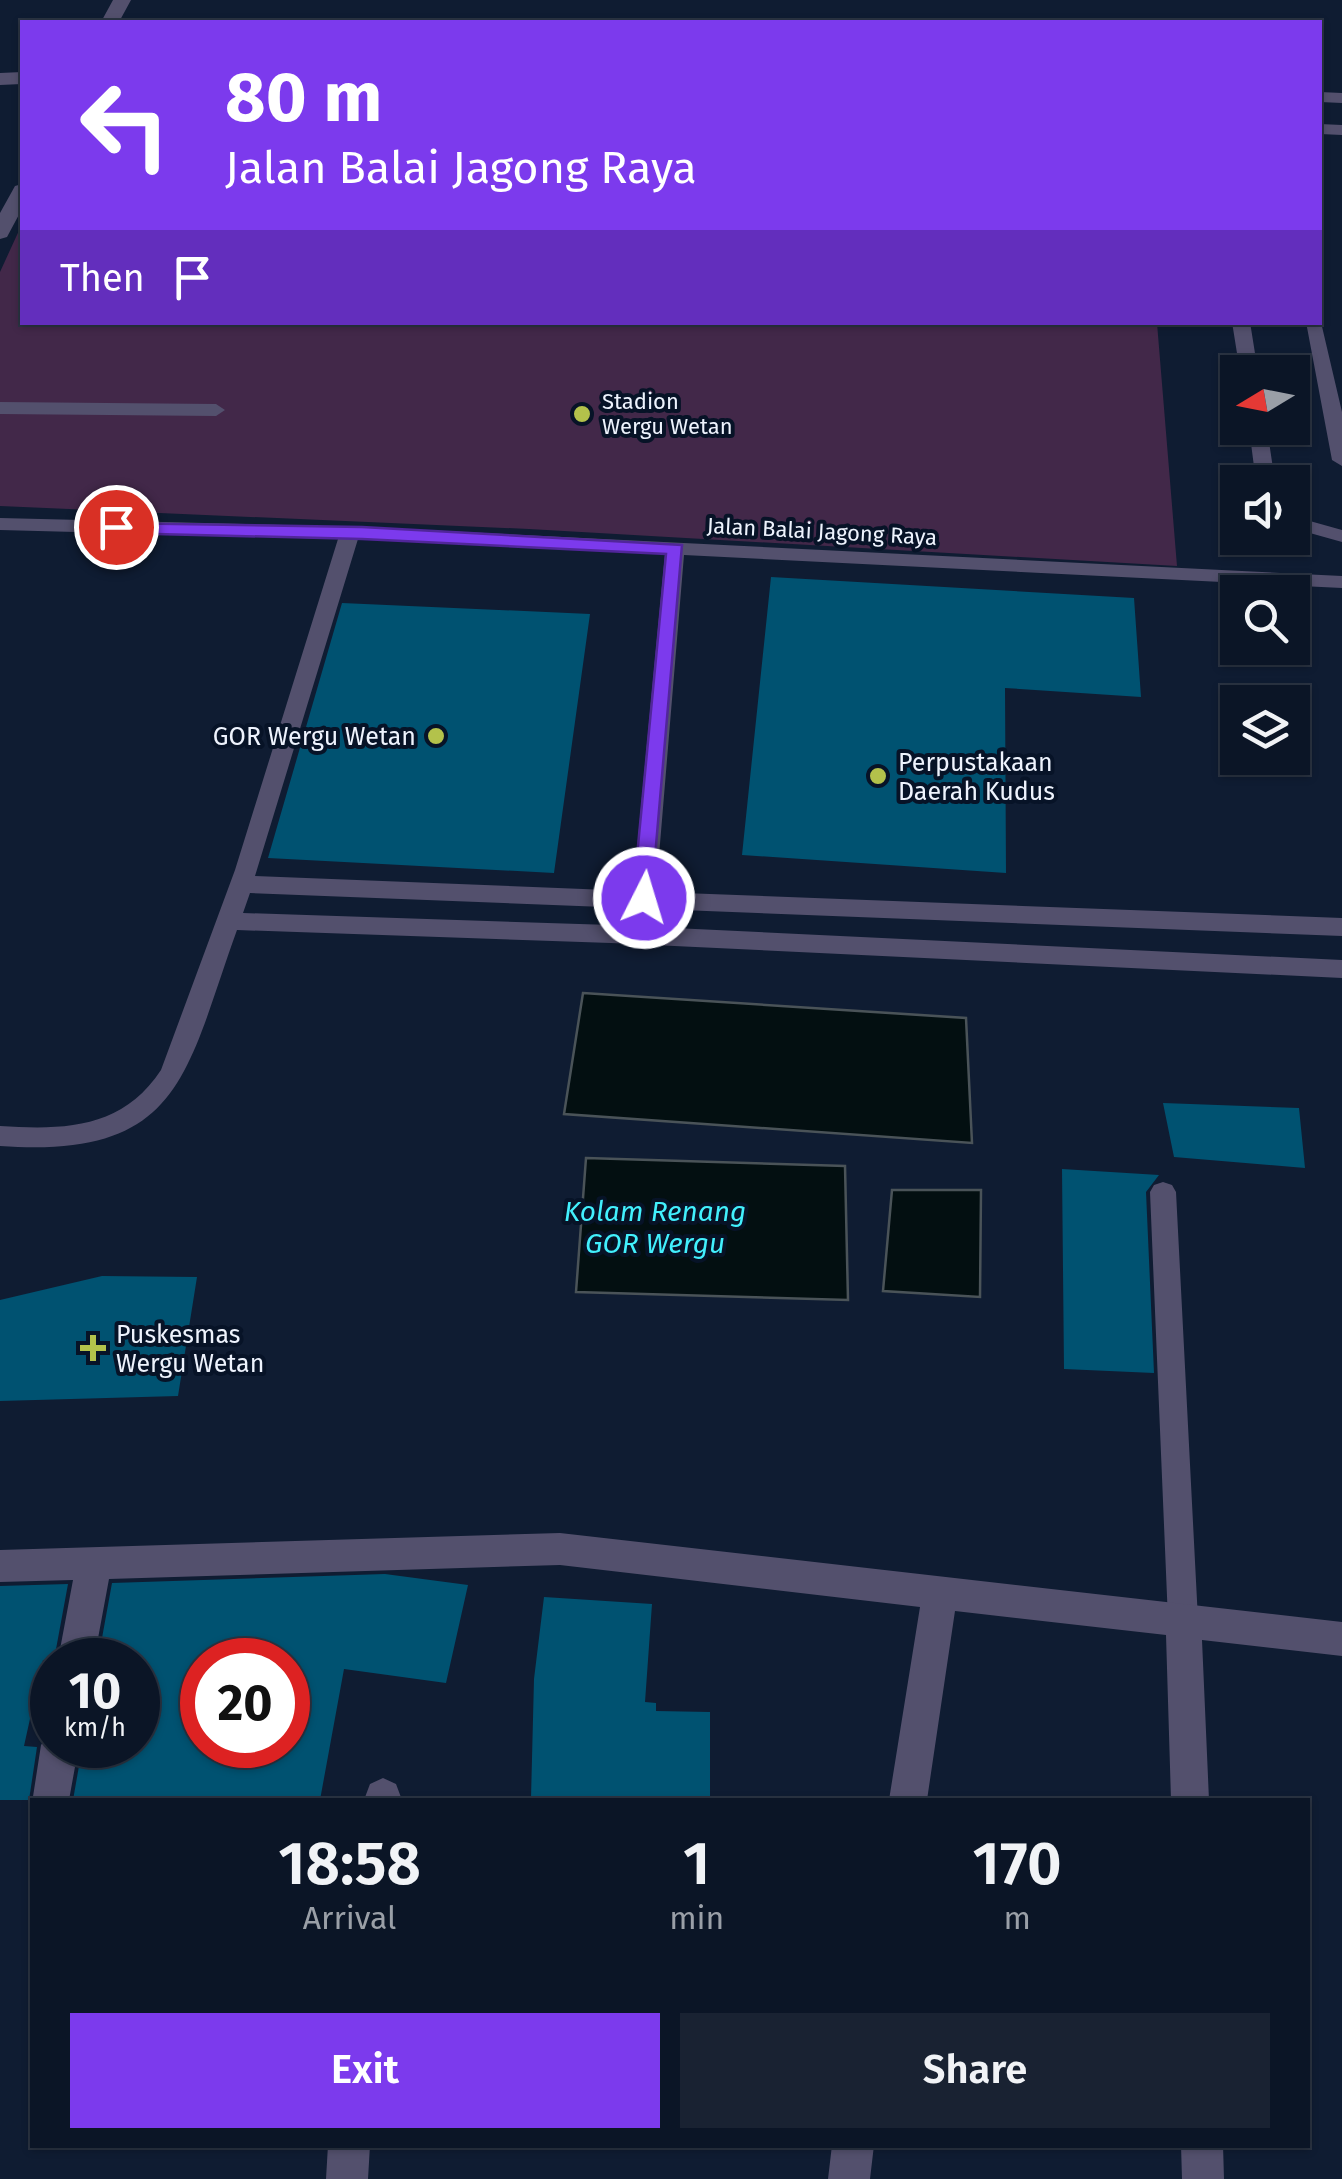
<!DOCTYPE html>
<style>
body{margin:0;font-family:"Fira Sans",sans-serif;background:#192232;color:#f1f3f6;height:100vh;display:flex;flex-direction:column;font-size:38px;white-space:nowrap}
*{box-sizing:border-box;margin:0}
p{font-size:32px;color:#9a9fa7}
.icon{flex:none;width:55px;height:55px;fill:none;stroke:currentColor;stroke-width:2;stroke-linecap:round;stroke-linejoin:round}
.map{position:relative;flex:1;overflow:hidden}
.drawer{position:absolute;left:30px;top:1798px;width:1280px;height:350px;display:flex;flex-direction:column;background:#0b1526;border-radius:0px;box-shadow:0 2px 8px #0004,0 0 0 2px #2b3443}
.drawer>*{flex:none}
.guide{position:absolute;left:20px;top:20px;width:1302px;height:305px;border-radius:0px;box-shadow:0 2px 8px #0004,0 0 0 2px #2b3443;background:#7c3aed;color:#fff;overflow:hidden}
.needle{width:65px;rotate:260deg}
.buttons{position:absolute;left:1220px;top:355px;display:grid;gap:20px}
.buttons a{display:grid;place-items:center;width:90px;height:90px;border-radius:0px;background:#0b1526;box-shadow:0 2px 8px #0004,0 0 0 2px #2b3443;font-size:50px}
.speed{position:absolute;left:30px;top:1638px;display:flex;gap:20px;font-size:50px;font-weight:700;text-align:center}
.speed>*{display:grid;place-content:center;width:130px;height:130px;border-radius:50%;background:#0b1526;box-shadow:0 2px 8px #0004,0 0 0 2px #2b3443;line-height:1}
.speed small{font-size:25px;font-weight:400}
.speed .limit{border:15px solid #d22;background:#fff;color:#111}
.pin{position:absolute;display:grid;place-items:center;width:85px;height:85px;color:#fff;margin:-42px;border:5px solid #fff;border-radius:50%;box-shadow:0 2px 10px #0007}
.me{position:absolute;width:110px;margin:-55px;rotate:5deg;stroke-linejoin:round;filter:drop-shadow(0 0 8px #0008)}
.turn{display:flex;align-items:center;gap:35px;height:210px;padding:0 40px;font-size:45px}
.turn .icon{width:130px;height:130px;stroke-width:2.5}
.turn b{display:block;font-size:70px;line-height:85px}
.then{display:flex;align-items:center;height:95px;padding:0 40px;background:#0003;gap:20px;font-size:38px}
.eta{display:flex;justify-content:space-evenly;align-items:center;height:170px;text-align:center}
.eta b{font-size:60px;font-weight:600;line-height:70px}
.button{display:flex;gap:20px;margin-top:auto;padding:20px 40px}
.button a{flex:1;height:115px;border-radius:0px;background:#7c3aed;color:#fff;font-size:40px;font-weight:600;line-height:115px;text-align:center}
.button a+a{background:#192232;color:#f1f3f6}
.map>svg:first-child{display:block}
.green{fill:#422849}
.water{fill:#030f11;stroke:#4a5358;stroke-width:2.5}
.building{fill:#005271;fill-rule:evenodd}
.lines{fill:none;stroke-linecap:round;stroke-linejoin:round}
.lane{fill:#53506d;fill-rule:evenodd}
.street{fill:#53506d;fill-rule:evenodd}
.route{fill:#7c3aed;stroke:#51269a;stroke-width:2.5}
.poi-dot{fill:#b3c24b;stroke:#071327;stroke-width:4}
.labels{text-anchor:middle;stroke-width:8;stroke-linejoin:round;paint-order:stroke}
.far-poi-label{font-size:22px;fill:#eef3fd;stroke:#071327;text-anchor:start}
.far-street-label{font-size:22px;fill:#eef3fd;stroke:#071327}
.poi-label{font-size:25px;fill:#eef3fd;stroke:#071327;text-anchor:start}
.water-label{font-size:28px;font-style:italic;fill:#42f0fd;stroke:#071327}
</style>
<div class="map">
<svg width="1342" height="2179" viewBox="0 0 1342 2179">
<rect width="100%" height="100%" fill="#0f1c32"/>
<path class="green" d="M22 224V322L1157 323 1177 566 529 529 0 506V272Z"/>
<path class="water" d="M583 993 966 1018 972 1143 564 1114Z
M586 1158 845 1166 848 1300 576 1292Z
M892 1190H981L980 1297 883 1291Z"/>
<path class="building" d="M771 577 1134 598 1141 697 1005 688 1006 873 742 855Z
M342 603 590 614 554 873 268 858Z
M1163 1103 1299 1108 1305 1168 1174 1157Z
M1062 1169 1159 1175 1146 1192 1154 1373 1064 1369Z
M102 1276 197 1277 178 1396 0 1401V1300Z
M385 1574 468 1585 446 1683 344 1669 320 1800H73L82 1749 138 1752V1660H98L112 1583ZM213 1651 288 1653V1745H202V1660H211Z
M68 1584 54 1660H43L24 1746 37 1747 29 1800H0V1586Z
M544 1597 652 1604 645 1702 656 1703V1711L710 1712V1800L531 1798 534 1679Z"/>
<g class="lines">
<path class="lane" d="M1320 92 1342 93V103L1320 102Z
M1320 124 1342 125V135L1320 134Z
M1320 318 1342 412V466L1332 460 1306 322H1320Z
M1232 322H1250L1258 372H1240Z
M0 402 216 404 225 410 216 416 0 414Z
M1249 428H1267L1275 482H1256Z
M1292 516 1342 530V542L1292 528Z
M0 518 363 527 1342 576V588L684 555 656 892 1342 918V936L250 893 243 913 611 925 1342 960V978L611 943 237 930C185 1074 182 1159 0 1146V1126C65 1130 122 1129 161 1070L235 870 338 539 0 530ZM358 539 665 554 633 891 255 876Z
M1163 1182 1172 1185 1176 1192 1198 1620 1194 1630 1183 1634 1172 1630 1168 1620 1150 1192 1154 1185Z"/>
<path class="street" d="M113 0H131L119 22H101Z
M22 72V84L0 85V73Z
M22 184V209L7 237 0 239V213L15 186Z
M560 1533 1342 1622V1656L1202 1640 1209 1800H1171L1166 1635 955 1611 927 1800H889L920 1607 560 1565 109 1579 94 1660H58L73 1580 0 1582V1550Z
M52 1730V1745H79L69 1800 32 1803 41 1745Z
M383 1778 396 1784 402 1800H364L370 1784Z
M328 2145H370L368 2179H326Z
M832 2145H874L870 2179H828Z
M1181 2145H1223L1224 2179H1182Z"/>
</g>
<path class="route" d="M110 523 362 527 682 545 651 903H636L633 898 666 554 362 539 116 533 107 527Z"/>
<g class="poi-dot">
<circle cx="582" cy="414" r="10"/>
<circle cx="436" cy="736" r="10"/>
<circle cx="878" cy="776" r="10"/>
<path d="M88 1333h10v10h10v10h-10v10h-10v-10h-10v-10h10z"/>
</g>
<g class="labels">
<g class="far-poi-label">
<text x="602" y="409">Stadion<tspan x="602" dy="25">Wergu Wetan</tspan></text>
</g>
<g class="far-street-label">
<text transform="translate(822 531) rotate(3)" y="8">Jalan Balai Jagong Raya</text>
</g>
<g class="poi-label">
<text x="416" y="745" text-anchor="end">GOR Wergu Wetan</text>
<text x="898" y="771">Perpustakaan<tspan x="898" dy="29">Daerah Kudus</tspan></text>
<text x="116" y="1343">Puskesmas<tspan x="116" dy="29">Wergu Wetan</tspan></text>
</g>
<g class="water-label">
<text x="655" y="1221">Kolam Renang<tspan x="655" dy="32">GOR Wergu</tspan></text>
</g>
</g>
</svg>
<div class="buttons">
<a><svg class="needle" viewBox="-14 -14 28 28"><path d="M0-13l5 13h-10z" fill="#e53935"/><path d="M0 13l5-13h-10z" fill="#9a9fa7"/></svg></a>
<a><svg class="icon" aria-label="sound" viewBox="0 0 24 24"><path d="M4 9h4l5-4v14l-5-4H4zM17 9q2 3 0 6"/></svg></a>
<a><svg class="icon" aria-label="search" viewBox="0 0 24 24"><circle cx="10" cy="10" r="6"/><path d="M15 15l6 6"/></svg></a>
<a><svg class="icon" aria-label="layers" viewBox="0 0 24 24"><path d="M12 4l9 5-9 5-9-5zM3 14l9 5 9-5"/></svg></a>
</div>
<div class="speed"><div>10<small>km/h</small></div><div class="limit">20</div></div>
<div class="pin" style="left:116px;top:527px;background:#d93025"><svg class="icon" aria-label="arrive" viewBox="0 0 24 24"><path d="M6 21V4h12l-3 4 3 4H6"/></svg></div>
<svg class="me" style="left:644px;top:898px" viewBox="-20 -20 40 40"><circle r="17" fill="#7c3aed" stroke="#fff" stroke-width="3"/><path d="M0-11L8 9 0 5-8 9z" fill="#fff"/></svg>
<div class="guide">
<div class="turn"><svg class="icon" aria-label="left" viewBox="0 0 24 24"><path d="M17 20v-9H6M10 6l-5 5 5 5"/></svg><div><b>80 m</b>Jalan Balai Jagong Raya</div></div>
<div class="then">Then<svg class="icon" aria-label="arrive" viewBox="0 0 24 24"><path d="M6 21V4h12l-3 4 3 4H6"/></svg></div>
</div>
<section class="drawer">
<div class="eta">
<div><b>18:58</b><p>Arrival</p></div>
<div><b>1</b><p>min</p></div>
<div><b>170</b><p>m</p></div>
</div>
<div class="button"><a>Exit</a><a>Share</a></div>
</section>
</div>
